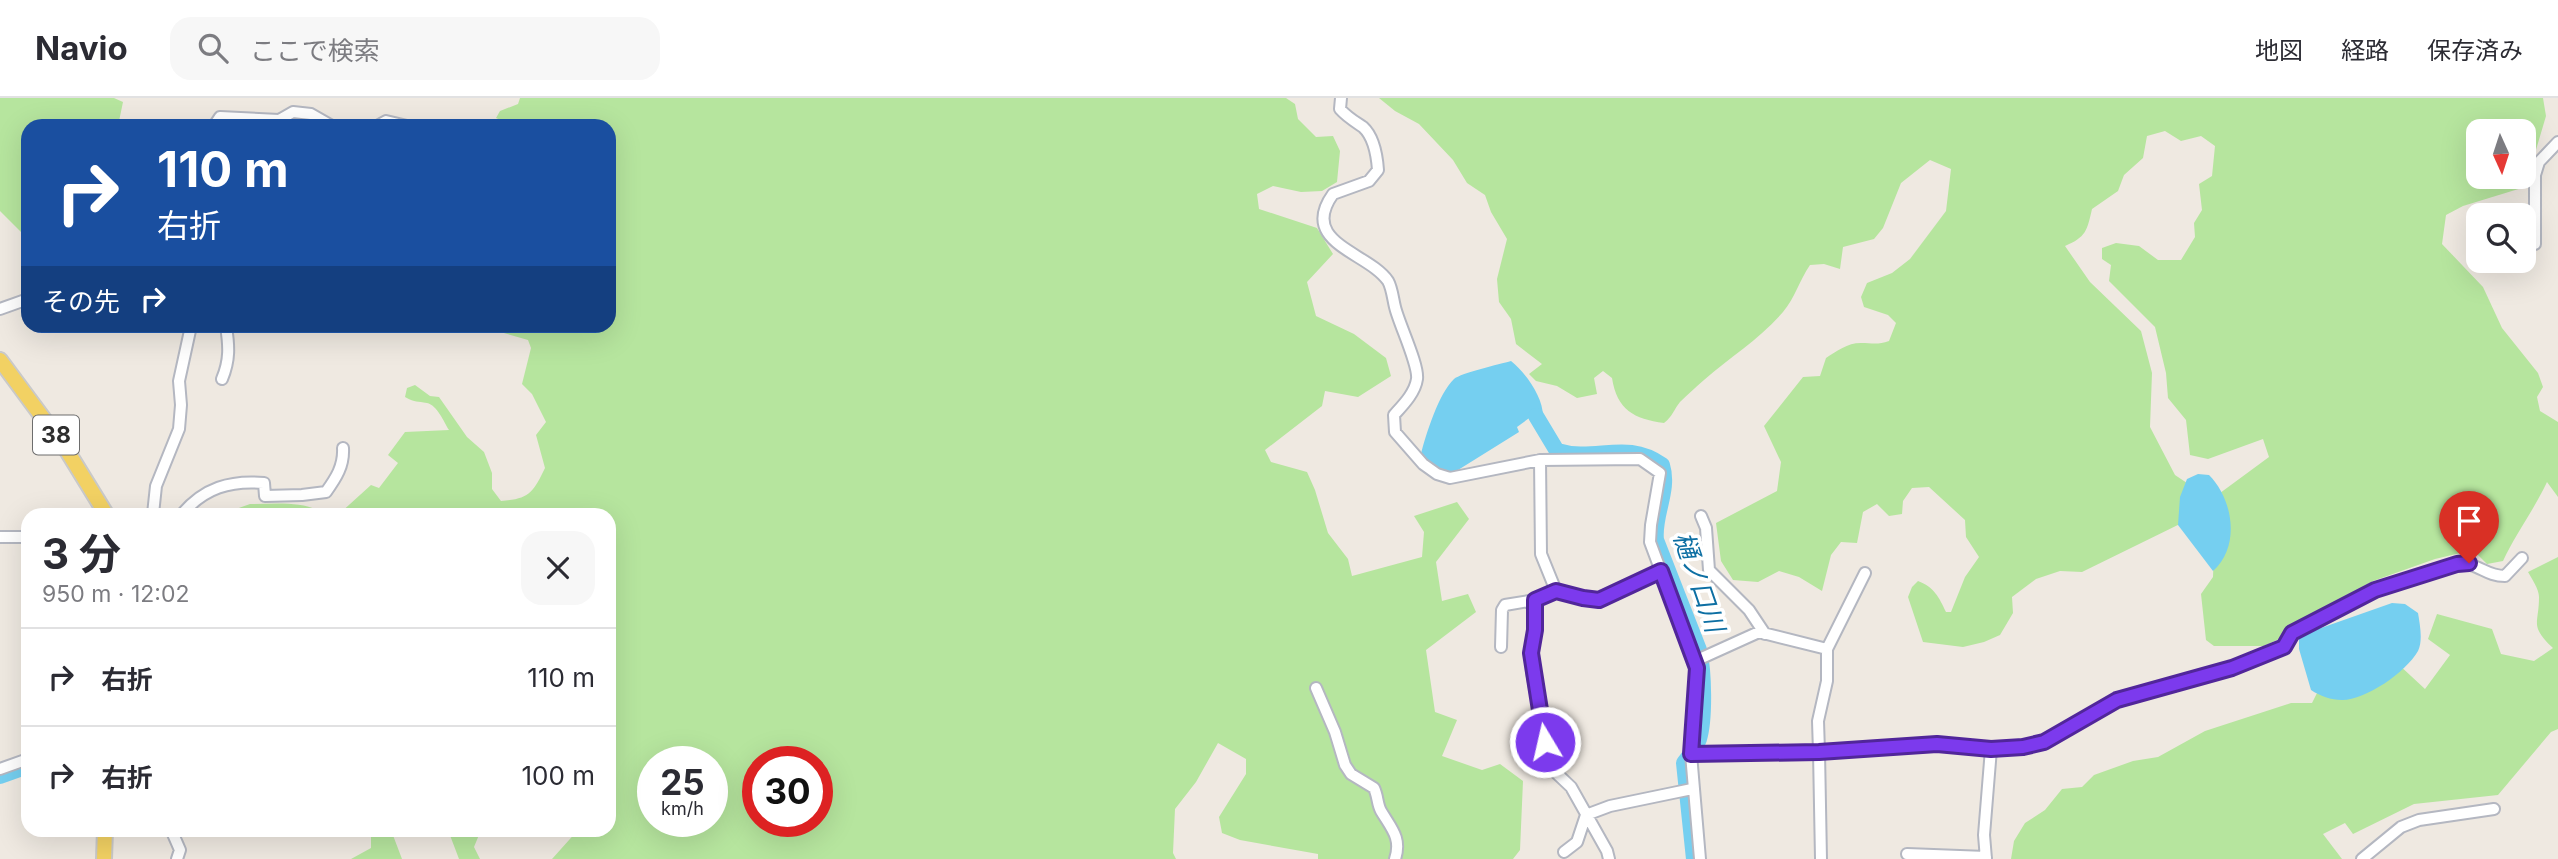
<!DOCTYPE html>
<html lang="ja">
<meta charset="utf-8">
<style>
body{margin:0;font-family:Inter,"Noto Sans JP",sans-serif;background:#f7f7f7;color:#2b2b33;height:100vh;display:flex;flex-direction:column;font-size:26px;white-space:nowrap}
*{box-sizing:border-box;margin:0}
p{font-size:23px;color:#7c7c81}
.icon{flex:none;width:38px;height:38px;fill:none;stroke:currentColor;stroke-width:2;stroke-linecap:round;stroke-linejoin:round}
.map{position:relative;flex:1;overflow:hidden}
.drawer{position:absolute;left:21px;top:410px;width:595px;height:329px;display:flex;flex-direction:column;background:#fff;border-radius:21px;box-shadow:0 7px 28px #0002}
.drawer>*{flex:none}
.hud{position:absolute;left:21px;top:21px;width:595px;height:214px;border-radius:21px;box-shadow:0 7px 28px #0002;background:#1a4fa0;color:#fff;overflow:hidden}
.needle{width:46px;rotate:177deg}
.buttons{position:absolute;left:2466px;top:21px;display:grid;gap:14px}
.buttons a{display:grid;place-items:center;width:70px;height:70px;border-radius:14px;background:#fff;box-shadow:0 7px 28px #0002;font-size:35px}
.speed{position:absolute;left:637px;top:648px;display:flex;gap:14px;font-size:35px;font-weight:700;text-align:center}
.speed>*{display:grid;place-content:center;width:91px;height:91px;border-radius:50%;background:#fff;box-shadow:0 7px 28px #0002;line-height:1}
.speed small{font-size:18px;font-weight:400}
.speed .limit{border:10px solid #d22;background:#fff;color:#111}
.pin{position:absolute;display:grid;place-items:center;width:60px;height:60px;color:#fff;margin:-72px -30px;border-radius:50% 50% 50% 0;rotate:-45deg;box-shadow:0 0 7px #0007}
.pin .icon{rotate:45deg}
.me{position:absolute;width:77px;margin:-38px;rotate:351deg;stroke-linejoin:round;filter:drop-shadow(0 0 5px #0008)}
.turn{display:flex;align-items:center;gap:24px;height:147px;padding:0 21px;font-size:32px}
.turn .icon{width:91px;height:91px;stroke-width:2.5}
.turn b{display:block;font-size:49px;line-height:60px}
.then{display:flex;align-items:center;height:66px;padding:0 21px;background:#0003;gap:14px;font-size:26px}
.round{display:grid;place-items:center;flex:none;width:74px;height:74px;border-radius:21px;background:#f7f7f7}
.overview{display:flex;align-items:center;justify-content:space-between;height:119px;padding:0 21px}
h1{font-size:42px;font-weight:700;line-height:52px}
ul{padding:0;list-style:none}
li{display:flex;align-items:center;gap:21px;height:98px;padding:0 21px;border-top:2px solid #e1e1e2}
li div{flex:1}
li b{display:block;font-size:26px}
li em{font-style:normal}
header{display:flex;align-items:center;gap:42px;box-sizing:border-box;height:98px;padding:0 35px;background:#fff;border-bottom:2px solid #e1e1e2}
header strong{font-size:33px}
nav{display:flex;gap:38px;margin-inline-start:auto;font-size:24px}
.search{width:490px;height:63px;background:#f7f7f7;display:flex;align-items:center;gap:18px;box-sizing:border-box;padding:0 24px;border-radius:21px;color:#7c7c81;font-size:26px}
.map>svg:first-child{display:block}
.green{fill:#b6e59e;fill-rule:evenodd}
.water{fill:#75cff0}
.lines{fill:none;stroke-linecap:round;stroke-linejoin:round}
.river{stroke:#75cff0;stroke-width:16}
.minor-casing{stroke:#b4b7c1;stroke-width:14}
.major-casing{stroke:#c9c9c9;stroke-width:18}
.minor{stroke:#fff;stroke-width:10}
.major{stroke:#f2d163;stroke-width:14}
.route-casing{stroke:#51269a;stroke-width:18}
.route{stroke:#7c3aed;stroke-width:12}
.labels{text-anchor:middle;stroke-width:7;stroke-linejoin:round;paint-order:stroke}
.shield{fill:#fff;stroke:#6d6d6d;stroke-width:2}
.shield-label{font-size:23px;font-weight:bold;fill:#2e2e2e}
.water-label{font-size:26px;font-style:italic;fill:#0d6fa3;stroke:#fff}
</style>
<header>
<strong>Navio</strong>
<div class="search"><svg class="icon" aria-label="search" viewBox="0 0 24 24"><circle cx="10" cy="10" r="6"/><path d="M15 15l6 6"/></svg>ここで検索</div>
<nav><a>地図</a><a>経路</a><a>保存済み</a></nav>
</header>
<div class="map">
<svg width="2558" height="761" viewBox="0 0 2558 761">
<rect width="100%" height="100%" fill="#efe9e1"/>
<path class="green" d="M0 0H114L123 4 118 28H28V141L0 113Z
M520 0H1286L1295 6 1298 21 1316 39 1333 38 1340 53 1337 84 1322 93 1301 94 1273 88 1257 96 1259 111 1317 130 1333 156 1307 184 1316 218 1354 236 1386 260 1391 278 1358 299 1325 293 1322 308 1265 352 1271 364 1307 374 1315 392 1328 435 1348 461 1352 478 1422 459 1424 434 1414 418 1457 404 1469 421 1436 464 1442 503 1468 496 1476 514 1426 552 1435 614 1457 622 1442 658 1482 672 1500 666 1523 683 1520 752 1513 761H1318V756L1240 742 1222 735 1219 719 1246 676V661L1218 645 1196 684 1175 711 1173 755 1176 761H552L578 732H609V696L613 672 609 670V592L613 561 609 559V416H339L371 387 379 390 398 365 388 357 405 334 449 332C444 324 437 307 427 305 417 303 416 305 405 299L407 290 415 287 430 298 439 299 467 339 484 354 492 375V391L501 403C529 401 533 395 545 370L536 337 546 324 532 296 522 286 531 250 528 242 479 228H609V28H513L496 20 500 13 518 6ZM653 663H712V723H653ZM758 663H817V723H758Z
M1379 0H2543L2546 18 2525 89 2463 108 2446 117 2442 146 2483 189 2502 230 2538 275 2543 289 2537 299 2540 313 2558 324V399L2547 384C2534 412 2516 435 2503 463L2487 466 2473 452 2435 461 2373 483 2332 507 2290 527 2279 541 2264 548H2214L2206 542 2201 496 2213 479 2216 398 2269 359 2263 341 2208 361 2190 357 2186 322 2168 300 2166 275 2155 229 2109 183 2111 167 2102 161V150L2116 145 2139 148 2158 162H2181L2195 139 2194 125 2202 112 2199 86 2212 78 2215 48 2201 38 2181 43 2165 33 2147 38 2143 60 2124 77 2118 93 2092 111C2087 133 2086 139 2065 148L2090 184 2141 233 2152 275 2150 329 2175 377 2190 387 2186 423 2082 474 2060 473 2036 481 2012 499 2013 515 2000 537 1984 544 1963 549 1923 544 1908 499 1912 489 1918 483C1934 489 1939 499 1946 514H1951L1965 479 1979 459 1966 439 1965 422 1929 389 1912 390 1903 403 1902 416 1889 418 1877 406 1863 414 1857 445 1841 444 1831 457 1822 493 1799 479 1779 473 1758 484 1733 482 1721 463 1716 425 1777 393 1781 364 1764 328 1803 279 1820 278 1826 260C1837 253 1847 245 1861 245 1872 245 1878 247 1889 243L1896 225 1888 217 1864 209 1861 199 1867 185 1892 175 1910 161 1946 113 1951 71 1930 62 1901 85 1883 130 1874 141 1843 149 1840 171 1824 166 1810 167C1799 183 1795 200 1783 214 1760 241 1730 259 1704 282 1696 289 1688 296 1680 304 1674 311 1673 318 1664 325 1634 321 1617 312 1612 280L1603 273 1594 280 1597 296 1577 300 1557 288 1536 283 1529 276 1542 266 1516 246 1511 221 1499 204 1497 181 1507 141 1491 114 1485 97 1467 85 1453 62 1419 26 1395 13ZM2478 33H2524V79H2478Z
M250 406C275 406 304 402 325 416H222Z
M2558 459V631L2551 634 2498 697 2414 706 2353 736 2345 725 2323 736 2342 761H2011L2014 743 2025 725 2045 712 2062 691 2082 689 2094 677 2133 663 2158 659 2205 633 2291 605H2312L2319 591 2397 565 2425 591 2450 557 2428 541 2437 516 2492 531 2501 556 2534 563 2553 550C2529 527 2539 527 2539 499 2539 491 2532 481 2528 474Z
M371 732H391L402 761H351L371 750Z
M448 732H481L474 749 480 761H459Z"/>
<path class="water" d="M1511 263C1526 275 1543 299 1543 318L1535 322 1532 318 1517 329 1519 334 1458 372 1449 376 1434 370 1421 356C1426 336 1439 295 1454 281 1461 275 1500 266 1511 263Z
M2198 376 2209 377C2233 401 2241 448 2213 473L2178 427 2180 399 2187 381Z
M2392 505 2405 506 2418 515C2420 527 2423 543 2418 553 2406 574 2366 602 2342 602 2331 602 2320 598 2311 592L2299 551V541L2304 536Z"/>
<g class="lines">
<path class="river" d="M1536 318 1557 353C1596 365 1625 341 1662 367 1670 393 1653 417 1656 442L1699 552C1704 573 1705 621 1699 641 1696 650 1690 657 1684 665L1694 761
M0 678 28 668"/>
<g class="minor-casing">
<path id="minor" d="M1341 0 1340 11C1347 19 1354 23 1363 29 1374 39 1377 58 1378 72L1369 83 1333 96C1298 145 1368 154 1388 183 1392 190 1393 201 1395 209 1399 226 1419 267 1417 281 1415 295 1403 307 1394 317L1395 334 1423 366 1437 376 1450 380 1540 362 1640 361 1660 375 1651 427 1650 444 1697 570 1691 656 1700 761
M214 28 220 19 279 22 293 14 311 16 332 28
M377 28 386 23 407 28
M2535 146V77L2539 64 2558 44
M0 211 28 201
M222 281C230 262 229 248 226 228
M1540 362 1541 456 1556 493
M153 416 156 388 179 331 181 307 179 283 191 228
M182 416C204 390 230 382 264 385L265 398 302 397 326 394C336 380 344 368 343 350
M1701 418 1706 430 1709 472 1749 512 1765 536
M0 439H28
M1501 549 1502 512 1505 507 1535 502
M1827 551 1865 475
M1695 563 1759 534 1827 551V583L1818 623 1819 654 1937 646 1991 651 2023 649 2044 644 2117 602 2232 570 2284 549 2292 535 2375 492 2457 466C2479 464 2484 478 2505 478L2522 460
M1316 590 1335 634 1345 667 1351 676 1374 690C1378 698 1377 706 1381 713 1391 730 1402 740 1395 761
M1691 656 1819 654 1821 761
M0 671 28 661
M173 736 180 752 177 761
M1564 754 1577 744 1586 717 1610 708 1692 691
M1907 756 1986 759
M1609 761 1607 753 1571 689 1552 671 1548 660 1532 574 1531 555 1535 532V502L1556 493 1583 500 1599 502 1661 473
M1986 761 1984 737 1991 651
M2362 761 2401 729 2419 722 2494 711"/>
</g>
<g class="major-casing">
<path id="major" d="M0 262 66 351 106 416
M104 761 105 732"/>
</g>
<use href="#minor" class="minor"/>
<use href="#major" class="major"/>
</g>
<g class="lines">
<g class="route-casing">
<path id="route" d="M1545 644 1531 555 1535 532V502L1556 493 1583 500 1599 502 1661 473 1697 570 1691 656 1819 654 1937 646 1991 651 2023 649 2044 644 2117 602 2232 570 2284 549 2292 535 2375 492 2457 466 2469 465"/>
</g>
<use href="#route" class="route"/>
</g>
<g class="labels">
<rect class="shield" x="33" y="317.5" width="46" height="39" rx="5"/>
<g class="shield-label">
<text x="56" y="345">38</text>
</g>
<g class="water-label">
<text transform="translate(1699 484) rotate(71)" y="9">樋ノ口川</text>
</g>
</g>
</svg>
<div class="buttons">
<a><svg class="needle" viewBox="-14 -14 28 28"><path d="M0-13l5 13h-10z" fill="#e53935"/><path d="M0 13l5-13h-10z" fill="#7c7c81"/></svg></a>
<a><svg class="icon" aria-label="search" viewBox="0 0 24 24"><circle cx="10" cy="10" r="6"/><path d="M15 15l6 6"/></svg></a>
</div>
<div class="speed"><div>25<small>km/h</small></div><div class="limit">30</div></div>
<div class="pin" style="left:2469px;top:465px;background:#d93025"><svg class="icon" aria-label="arrive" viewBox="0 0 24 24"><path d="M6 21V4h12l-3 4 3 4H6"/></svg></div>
<svg class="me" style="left:1545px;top:644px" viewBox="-20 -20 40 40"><circle r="17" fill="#7c3aed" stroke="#fff" stroke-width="3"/><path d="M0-11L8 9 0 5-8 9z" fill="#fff"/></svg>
<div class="hud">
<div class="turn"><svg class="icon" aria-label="right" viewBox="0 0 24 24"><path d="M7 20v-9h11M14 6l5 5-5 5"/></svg><div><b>110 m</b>右折</div></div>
<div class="then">その先<svg class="icon" aria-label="right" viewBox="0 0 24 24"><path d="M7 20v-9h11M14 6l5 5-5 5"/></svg></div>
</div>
<section class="drawer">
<div class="overview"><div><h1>3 分</h1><p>950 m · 12:02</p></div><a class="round"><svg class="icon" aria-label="close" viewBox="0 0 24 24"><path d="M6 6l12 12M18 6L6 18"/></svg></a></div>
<ul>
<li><svg class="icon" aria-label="right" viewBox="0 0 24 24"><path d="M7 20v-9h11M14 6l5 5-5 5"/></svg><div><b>右折</b></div><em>110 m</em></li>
<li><svg class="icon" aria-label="right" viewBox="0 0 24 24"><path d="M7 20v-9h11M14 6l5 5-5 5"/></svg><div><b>右折</b></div><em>100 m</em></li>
</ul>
</section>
</div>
